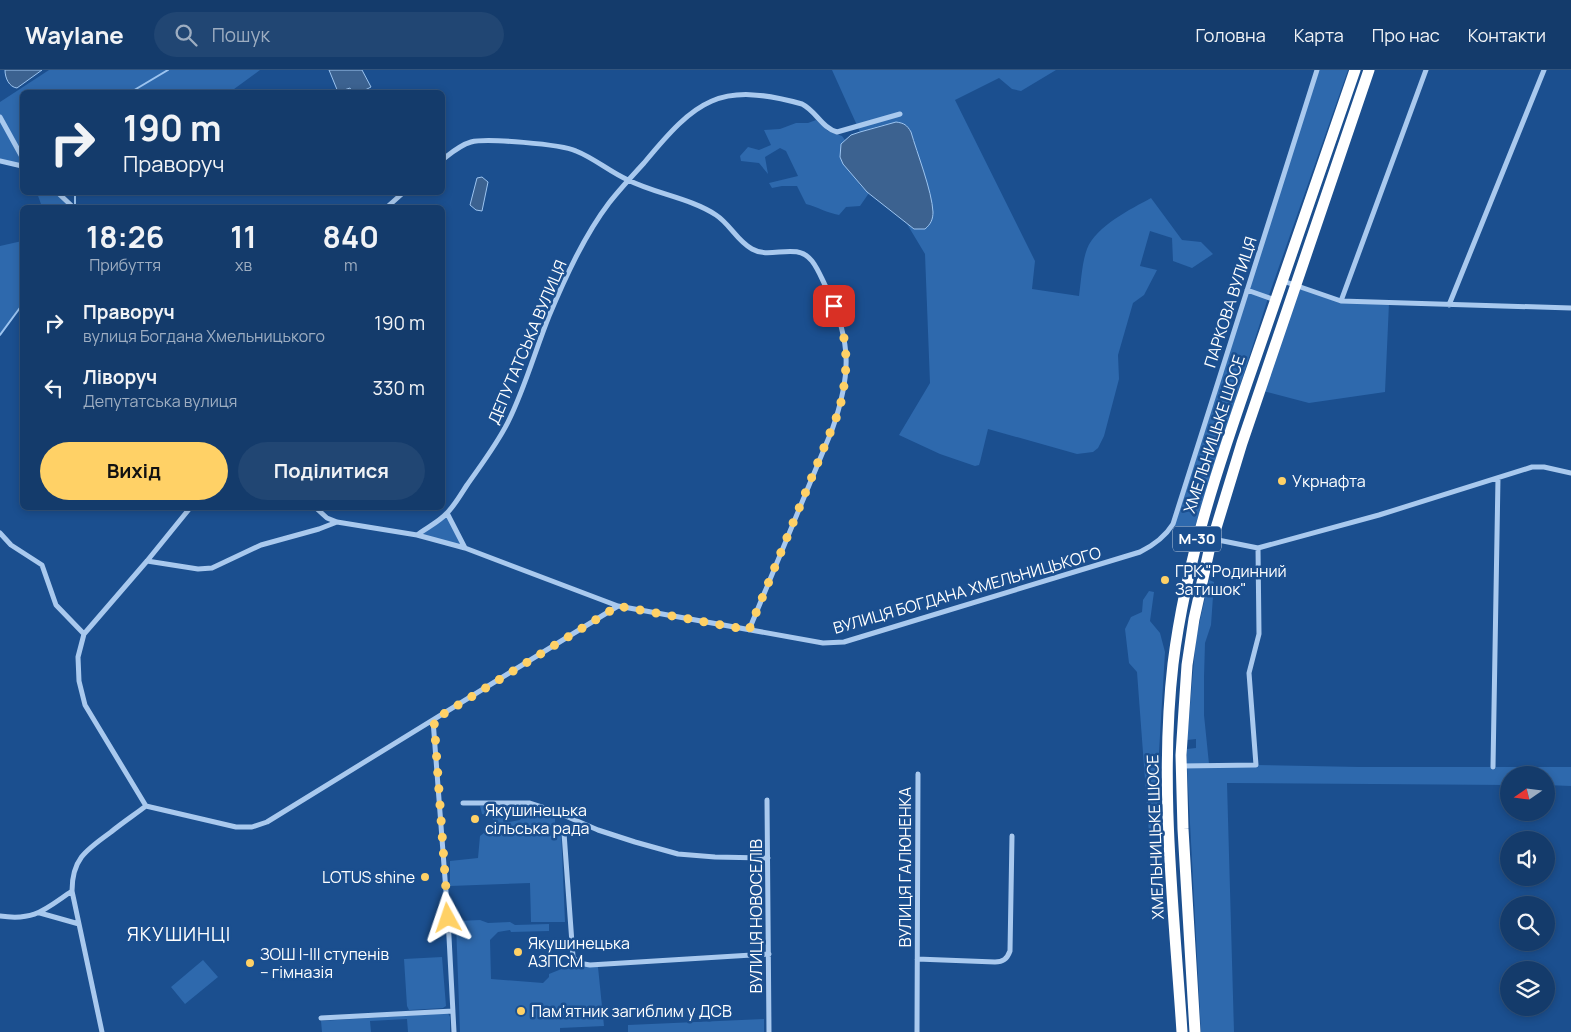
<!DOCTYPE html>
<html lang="uk">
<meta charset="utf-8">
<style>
body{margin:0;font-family:Manrope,sans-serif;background:#214673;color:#f1f3f6;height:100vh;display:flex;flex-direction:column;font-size:19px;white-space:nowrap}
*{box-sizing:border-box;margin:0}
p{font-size:16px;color:#9dadc1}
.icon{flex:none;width:28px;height:28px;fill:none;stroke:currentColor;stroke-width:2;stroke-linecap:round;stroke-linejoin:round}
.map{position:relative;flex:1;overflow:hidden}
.details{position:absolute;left:20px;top:135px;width:425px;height:305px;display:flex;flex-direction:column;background:#143b6b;border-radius:8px;box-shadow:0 2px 8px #0003,0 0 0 1px #33557e}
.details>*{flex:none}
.guide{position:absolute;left:20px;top:20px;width:425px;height:105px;border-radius:8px;box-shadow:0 2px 8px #0003,0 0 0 1px #33557e;background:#143b6b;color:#f1f3f6;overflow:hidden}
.needle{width:32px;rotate:256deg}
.tools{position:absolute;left:1500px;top:696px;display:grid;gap:10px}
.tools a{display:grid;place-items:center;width:55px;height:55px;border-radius:50%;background:#143b6b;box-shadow:0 2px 8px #0003,0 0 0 1px #33557e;font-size:25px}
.pin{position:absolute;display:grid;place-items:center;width:42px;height:42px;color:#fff;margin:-21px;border-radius:10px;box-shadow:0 2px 8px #0006}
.me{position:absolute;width:55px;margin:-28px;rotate:355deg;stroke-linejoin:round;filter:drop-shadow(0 0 4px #0008)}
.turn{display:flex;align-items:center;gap:18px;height:105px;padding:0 20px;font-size:22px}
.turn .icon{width:65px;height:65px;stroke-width:2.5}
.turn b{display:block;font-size:35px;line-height:42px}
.eta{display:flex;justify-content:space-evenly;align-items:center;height:85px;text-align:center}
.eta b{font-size:30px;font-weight:700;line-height:35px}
.cta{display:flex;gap:10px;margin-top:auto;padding:10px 20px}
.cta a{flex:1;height:58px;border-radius:30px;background:#ffd166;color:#111;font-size:20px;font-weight:700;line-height:58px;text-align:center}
.cta a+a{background:#214673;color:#f1f3f6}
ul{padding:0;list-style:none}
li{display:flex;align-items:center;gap:15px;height:65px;padding:0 20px}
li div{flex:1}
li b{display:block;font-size:19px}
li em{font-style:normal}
header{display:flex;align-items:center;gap:30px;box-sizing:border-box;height:70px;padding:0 25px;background:#143b6b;border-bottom:1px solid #33557e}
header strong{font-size:24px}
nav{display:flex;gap:28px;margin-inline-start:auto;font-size:18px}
.search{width:350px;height:45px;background:#214673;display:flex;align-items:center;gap:12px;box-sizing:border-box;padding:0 18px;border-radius:28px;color:#9dadc1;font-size:19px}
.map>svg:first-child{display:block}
.green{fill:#2e69ad}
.water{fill:#3c6290;stroke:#9cc4f0}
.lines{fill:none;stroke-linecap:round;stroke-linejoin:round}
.stream{stroke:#9cc4f0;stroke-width:2}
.street{stroke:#a9c9ee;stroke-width:5}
.highway{stroke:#fff;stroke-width:11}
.route{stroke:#ffd166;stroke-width:9;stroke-dasharray:0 16.2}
.poi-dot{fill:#ffd166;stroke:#1b4f8f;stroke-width:2}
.labels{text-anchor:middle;stroke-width:5;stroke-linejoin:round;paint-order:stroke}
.shield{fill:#1b4f8f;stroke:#bbcadd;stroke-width:1}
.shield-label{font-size:15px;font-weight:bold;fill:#fff}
.street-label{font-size:16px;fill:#fff;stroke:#1b4f8f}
.poi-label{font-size:16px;fill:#fff;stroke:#1b4f8f;text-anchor:start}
.quarter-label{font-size:19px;letter-spacing:1px;fill:#fff;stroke:#1b4f8f}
</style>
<header>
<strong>Waylane</strong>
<div class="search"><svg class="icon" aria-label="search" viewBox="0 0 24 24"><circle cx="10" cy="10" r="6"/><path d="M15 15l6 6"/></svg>Пошук</div>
<nav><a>Головна</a><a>Карта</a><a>Про нас</a><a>Контакти</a></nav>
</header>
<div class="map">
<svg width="1571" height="962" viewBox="0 0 1571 962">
<rect width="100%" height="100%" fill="#1b4f8f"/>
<path class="green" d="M49 0H260L230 22H22V96L0 91V32Z
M832 0H1056L1021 21 1012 19 999 8 955 30 1035 191 1032 219 1079 226C1081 212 1082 192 1087 179 1096 156 1131 139 1151 128L1182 170 1201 172 1213 184 1192 198 1173 191 1172 168 1150 161 1140 196 1157 200 1144 225 1133 233 1118 285 1119 309 1104 366 1098 378 1093 382 1077 384 988 359 980 392 979 395 975 396 940 384 899 365 930 313 925 184 907 154 914 156 930 127 911 62C901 45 875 58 860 62Z
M1317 0H1348L1268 228 1192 466H1185L1173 454Z
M816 50 828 61 842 66 845 70 841 74 860 115 869 123 860 136 846 137 839 145C827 143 818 137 806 134L797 116H782L772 118 769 113 798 106 786 81 780 78 765 87 768 104 759 93 741 91 740 86 748 77 759 80 771 75 764 60 780 59 796 53H808Z
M37 123H57L74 137H39L41 134Z
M22 171V234L0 264V176Z
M1299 217 1341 231 1389 233 1385 322 1309 333 1263 321Z
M447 443 465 478 417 465Z
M1209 510 1214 512 1211 555 1205 573 1204 607V645L1209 694H1187V679L1196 678V669L1187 670 1196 568Z
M1149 521 1154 522 1150 551 1160 563 1165 582 1159 682 1161 763H1149L1137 602 1129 593 1125 559 1131 547 1142 542 1143 530Z
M1256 695 1359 697H1571V716L1546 715V705H1509V715L1227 713 1234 962H1201L1187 696Z
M480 736H504V750L509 752 520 750 524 742 530 737 555 744V757L561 760 565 852H531L530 813 450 816V791L478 788 480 766 493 756 494 751 491 746 482 744Z
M480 850 488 853 510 852 515 855 549 854V861L511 862 510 860 498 862 490 870 491 909 543 913 549 907V904L569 896 598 897 604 956 560 958V962H460L456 853 459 851Z
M442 887 446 936 443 938 409 940 407 936 404 889Z
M203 890 218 907 185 934 171 917Z
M448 943 450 947V962H408L407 949 370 951 371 962H322L321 951Z
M764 949V962H628V955Z"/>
<path class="water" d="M5 0H42L17 18C9 17 5 8 5 0Z
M329 0H362L371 17 361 22H352L350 18 344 20V22H338Z
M896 52C904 53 907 55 911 62 917 83 932 121 933 142 933 149 931 154 925 159H914L867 122 843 94 840 87 841 74 851 65 860 62Z
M482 107 488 112 482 141 476 140 470 135 477 108Z"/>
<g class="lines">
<path class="stream" d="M131 22 168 0
M75 138V122
M0 265 22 235"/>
<path class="street" d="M0 47 22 87
M442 90C451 83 460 75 471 72 486 68 561 74 576 81 594 88 610 102 628 110 656 124 690 128 716 145 730 154 737 171 752 179 771 190 796 171 812 191 819 200 823 212 828 221 852 273 851 306 832 360L749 560
M0 91 22 96
M57 122 74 138
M386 138 404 122
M1283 211 1341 231 1571 238
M1247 220 1275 230
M1341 231 1426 0
M1449 235 1544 0
M316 438 327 448 337 452 417 465 465 478 618 536
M447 443 465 478
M0 463 11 475 42 495 56 535 84 564
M417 465C426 458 439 452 447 443 455 435 461 424 467 415 481 395 497 374 508 352 525 318 535 281 549 246 565 208 584 166 609 133 620 119 632 106 644 93 696 30 719 11 802 34 816 41 822 58 837 62L900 44
M1213 469 1258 478 1379 445 1532 397H1544L1571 403
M147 491 198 499 212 498 261 475 319 459 337 452
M433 650 448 848 454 962
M1181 696 1256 695 1249 603 1259 564 1258 478
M1493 697 1498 408
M767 730 769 962
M463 733H529L554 741 598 760 635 772 678 784 715 787 768 788
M146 736 85 635 79 611 78 587 84 564 147 491 190 438
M564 763 573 887 578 893 590 895 769 884
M40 843 79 854
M0 846C35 851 44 840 72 821
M917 889 995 892C1003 892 1007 889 1010 881L1012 766
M321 948 453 941
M102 962 72 821C72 789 86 780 111 762 122 753 134 745 146 736L236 757H252L267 752 618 536 823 573 844 572 1140 482C1154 475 1165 467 1173 454L1317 0
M917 962 918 704"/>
<path class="highway" d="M1182 962C1174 840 1159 716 1173 594 1186 488 1221 387 1256 287 1289 191 1322 96 1355 0
M1195 962 1183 759 1181 685 1187 595 1194 549 1209 481 1242 373 1369 0"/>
</g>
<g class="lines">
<path class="route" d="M448 848 434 650 618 536 749 560 839 341C848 303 850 272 834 236"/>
</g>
<g class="poi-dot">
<circle cx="1282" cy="411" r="5"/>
<circle cx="1165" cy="510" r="5"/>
<circle cx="475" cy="749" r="5"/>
<circle cx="425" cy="807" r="5"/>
<circle cx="518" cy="882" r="5"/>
<circle cx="250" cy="893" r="5"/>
<circle cx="521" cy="941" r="5"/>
</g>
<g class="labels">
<rect class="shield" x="1173" y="456.5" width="48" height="25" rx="4"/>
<g class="shield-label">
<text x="1197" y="474">М-30</text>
</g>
<g class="street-label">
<text transform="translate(1230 232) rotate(-72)" y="6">ПАРКОВА ВУЛИЦЯ</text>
<text transform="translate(527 272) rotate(-67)" y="6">ДЕПУТАТСЬКА ВУЛИЦЯ</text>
<text transform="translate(1214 364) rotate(-72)" y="6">ХМЕЛЬНИЦЬКЕ ШОСЕ</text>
<text transform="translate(967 520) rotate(-16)" y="6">ВУЛИЦЯ БОГДАНА ХМЕЛЬНИЦЬКОГО</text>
<text transform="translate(1155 767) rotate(-92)" y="6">ХМЕЛЬНИЦЬКЕ ШОСЕ</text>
<text transform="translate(905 797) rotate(-90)" y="6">ВУЛИЦЯ ГАЛЮНЕНКА</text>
<text transform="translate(756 846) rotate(-90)" y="6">ВУЛИЦЯ НОВОСЕЛІВ</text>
</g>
<g class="poi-label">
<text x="1292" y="417">Укрнафта</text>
<text x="1175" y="507">ГРК "Родинний<tspan x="1175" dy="18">Затишок"</tspan></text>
<text x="485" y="746">Якушинецька<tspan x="485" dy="18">сільська рада</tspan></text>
<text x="415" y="813" text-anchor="end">LOTUS shine</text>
<text x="528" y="879">Якушинецька<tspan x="528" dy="18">АЗПСМ</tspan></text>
<text x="260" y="890">ЗОШ І-ІІІ ступенів<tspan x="260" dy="18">– гімназія</tspan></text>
<text x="531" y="947">Пам'ятник загиблим у ДСВ</text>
</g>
<g class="quarter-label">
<text x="179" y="871">ЯКУШИНЦІ</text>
</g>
</g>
</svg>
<div class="tools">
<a><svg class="needle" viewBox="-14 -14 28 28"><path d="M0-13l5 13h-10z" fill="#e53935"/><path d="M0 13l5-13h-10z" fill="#9dadc1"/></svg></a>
<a><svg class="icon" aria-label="sound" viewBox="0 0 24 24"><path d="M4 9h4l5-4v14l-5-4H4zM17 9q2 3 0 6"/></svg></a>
<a><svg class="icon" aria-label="search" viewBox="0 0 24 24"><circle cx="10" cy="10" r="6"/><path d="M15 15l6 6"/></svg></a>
<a><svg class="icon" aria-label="layers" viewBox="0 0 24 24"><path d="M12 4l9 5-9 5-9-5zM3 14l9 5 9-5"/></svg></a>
</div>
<div class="pin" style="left:834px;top:236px;background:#d93025"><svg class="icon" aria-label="arrive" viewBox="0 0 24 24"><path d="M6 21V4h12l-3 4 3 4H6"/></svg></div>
<svg class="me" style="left:448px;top:848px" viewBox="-20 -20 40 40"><path d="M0-17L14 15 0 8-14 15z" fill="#ffd166" stroke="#fff" stroke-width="4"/></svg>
<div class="guide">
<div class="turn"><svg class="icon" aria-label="right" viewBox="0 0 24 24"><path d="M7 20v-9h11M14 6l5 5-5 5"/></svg><div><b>190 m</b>Праворуч</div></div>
</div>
<section class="details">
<div class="eta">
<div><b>18:26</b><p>Прибуття</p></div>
<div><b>11</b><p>хв</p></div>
<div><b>840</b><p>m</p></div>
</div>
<ul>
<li><svg class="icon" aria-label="right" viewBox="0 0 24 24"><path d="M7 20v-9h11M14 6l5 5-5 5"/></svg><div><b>Праворуч</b><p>вулиця Богдана Хмельницького</p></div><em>190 m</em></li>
<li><svg class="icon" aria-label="left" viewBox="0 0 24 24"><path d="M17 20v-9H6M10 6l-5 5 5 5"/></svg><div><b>Ліворуч</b><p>Депутатська вулиця</p></div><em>330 m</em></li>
</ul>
<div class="cta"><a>Вихід</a><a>Поділитися</a></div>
</section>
</div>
